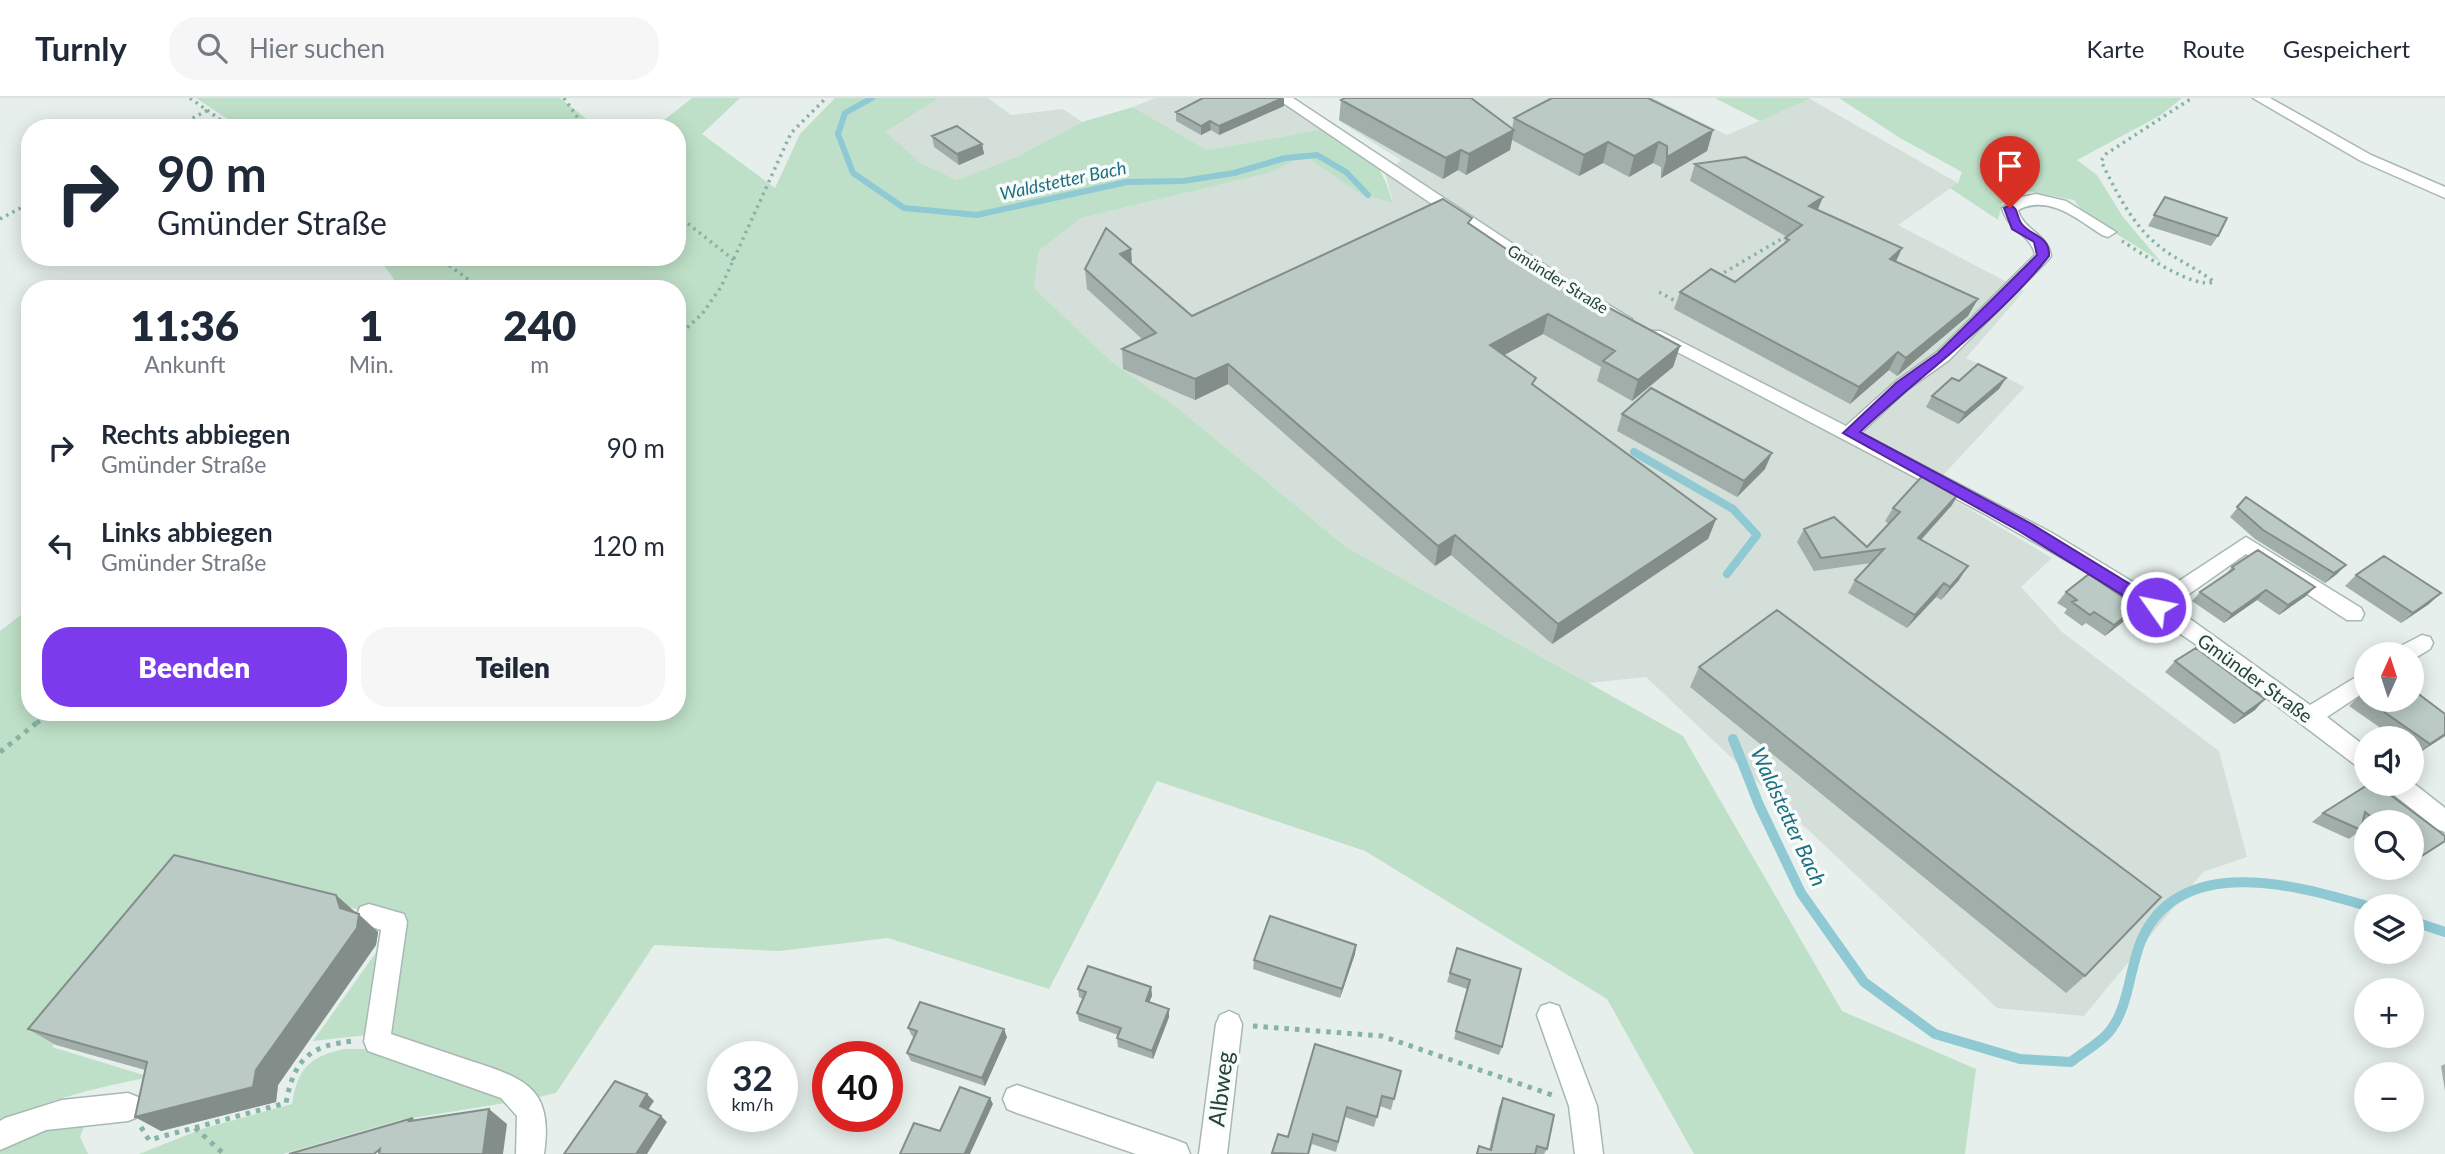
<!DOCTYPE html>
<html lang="de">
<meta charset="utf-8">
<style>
body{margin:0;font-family:Lato,sans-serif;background:#f6f6f7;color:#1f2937;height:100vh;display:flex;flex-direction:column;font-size:26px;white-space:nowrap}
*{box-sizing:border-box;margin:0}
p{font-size:23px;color:#747a83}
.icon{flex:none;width:38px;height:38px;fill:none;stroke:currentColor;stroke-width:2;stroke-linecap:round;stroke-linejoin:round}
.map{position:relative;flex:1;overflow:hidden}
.drawer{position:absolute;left:21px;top:182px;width:665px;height:441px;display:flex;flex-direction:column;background:#fff;border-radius:28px;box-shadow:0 4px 18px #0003}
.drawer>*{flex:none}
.hud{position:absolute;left:21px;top:21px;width:665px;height:147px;border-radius:28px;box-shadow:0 4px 18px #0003;background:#fff;color:#1f2937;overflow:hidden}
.needle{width:46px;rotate:3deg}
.tools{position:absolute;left:2354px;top:544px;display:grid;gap:14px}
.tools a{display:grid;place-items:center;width:70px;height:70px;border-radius:50%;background:#fff;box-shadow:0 4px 18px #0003;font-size:35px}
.speed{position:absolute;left:707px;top:943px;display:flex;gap:14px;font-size:35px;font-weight:700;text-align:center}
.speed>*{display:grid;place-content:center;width:91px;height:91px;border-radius:50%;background:#fff;box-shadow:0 4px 18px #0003;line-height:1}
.speed small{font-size:18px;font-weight:400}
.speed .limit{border:10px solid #d22;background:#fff;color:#111}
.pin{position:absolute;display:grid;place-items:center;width:60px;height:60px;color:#fff;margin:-72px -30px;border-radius:50% 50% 50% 0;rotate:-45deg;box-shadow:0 0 7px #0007}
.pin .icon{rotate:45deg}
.me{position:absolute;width:77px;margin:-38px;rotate:303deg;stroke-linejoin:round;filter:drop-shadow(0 0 5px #0008)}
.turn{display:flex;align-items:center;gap:24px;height:147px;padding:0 21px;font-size:32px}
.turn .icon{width:91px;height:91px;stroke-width:2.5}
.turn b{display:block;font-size:49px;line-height:60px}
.eta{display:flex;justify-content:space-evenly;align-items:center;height:119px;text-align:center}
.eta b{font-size:42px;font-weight:800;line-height:49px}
.action{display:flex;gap:14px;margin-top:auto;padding:14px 21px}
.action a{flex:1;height:80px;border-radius:28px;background:#7c3aed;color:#fff;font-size:28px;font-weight:800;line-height:80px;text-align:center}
.action a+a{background:#f6f6f7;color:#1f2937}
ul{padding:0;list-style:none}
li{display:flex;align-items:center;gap:21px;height:98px;padding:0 21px}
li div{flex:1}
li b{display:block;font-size:26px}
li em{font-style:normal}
header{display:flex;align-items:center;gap:42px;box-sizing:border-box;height:98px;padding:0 35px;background:#fff;border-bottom:2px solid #e0e1e3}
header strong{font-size:33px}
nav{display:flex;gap:38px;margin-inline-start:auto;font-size:24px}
.search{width:490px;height:63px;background:#f6f6f7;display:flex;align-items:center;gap:18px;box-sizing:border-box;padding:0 24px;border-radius:28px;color:#747a83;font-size:26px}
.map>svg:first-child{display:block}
.built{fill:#d4dfda}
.green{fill:#bfe0c8}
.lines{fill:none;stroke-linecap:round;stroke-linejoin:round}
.stream-far2{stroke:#8ec9d4;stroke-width:6}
.stream-far1{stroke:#8ec9d4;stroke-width:8}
.stream{stroke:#8ec9d4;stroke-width:10}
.minor-casing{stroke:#a8b8b2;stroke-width:3}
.path-far2{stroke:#86b3a5;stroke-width:3.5;stroke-dasharray:2.5 4.5;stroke-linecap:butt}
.path-far1{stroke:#86b3a5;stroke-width:4.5;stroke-dasharray:3.5 5;stroke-linecap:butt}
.path{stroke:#86b3a5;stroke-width:5;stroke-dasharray:4.5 6;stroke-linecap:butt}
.minor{fill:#fff;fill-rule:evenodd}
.wall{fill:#a1aea9}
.shaded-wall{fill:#838d89}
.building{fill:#bbcac4;stroke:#838d89;stroke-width:2}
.route{fill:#7c3aed;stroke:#51269a;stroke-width:2}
.labels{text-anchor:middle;stroke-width:7;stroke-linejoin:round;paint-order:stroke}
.far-street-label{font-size:16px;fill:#24423a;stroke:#f7fbf9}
.far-water-label{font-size:18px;font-style:italic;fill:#1c6f80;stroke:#f7fbf9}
.street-label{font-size:19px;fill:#24423a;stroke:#f7fbf9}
.water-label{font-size:21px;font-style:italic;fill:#1c6f80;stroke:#f7fbf9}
.near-street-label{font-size:23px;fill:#24423a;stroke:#f7fbf9}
</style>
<header>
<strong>Turnly</strong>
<div class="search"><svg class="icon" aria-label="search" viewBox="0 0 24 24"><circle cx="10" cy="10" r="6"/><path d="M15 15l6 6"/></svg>Hier suchen</div>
<nav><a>Karte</a><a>Route</a><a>Gespeichert</a></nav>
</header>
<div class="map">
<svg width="2445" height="1056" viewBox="0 0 2445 1056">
<rect width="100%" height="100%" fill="#e6efeb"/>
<path class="built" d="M939 0H988L1011 17 1063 11 1082 24 1018 58 957 82 921 65 886 34Z
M1155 0H1269L1329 30 1207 52 1133 9Z
M1380 0H1653L1727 37 1810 1 1958 85 1898 127 2024 193 1966 260 2025 289 1932 389 2052 460 2021 489 2062 534 2219 653 2247 759 2203 774 2084 918 1997 910 1646 579 1589 585 1346 449 1179 311 1112 264 1034 190 1039 153 1081 120 1269 75 1293 62 1311 61 1360 96 1393 104 1385 75 1401 62 1339 23Z"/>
<path class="green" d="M196 0H560L598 30H241Z
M692 0H740L702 36 775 90 800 36 835 0H939L886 34 921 65 957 82 1018 58 1082 24 1133 9 1207 52 1329 30C1368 56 1379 58 1393 105L1360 96 1310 61 1293 63 1269 75 1081 120 1039 153 1034 190 1112 264 1179 311 1346 449 1683 638 1842 913 1976 971 1965 1056H1694L1607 901 1365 753 1157 683 1049 891 888 840 779 853 654 847 556 995 539 999 530 989 512 978 391 938 400 821 196 774 52 949 150 979C97 990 48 1000 0 1026V533L30 510V614H677V191H401L378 159H677V30H654Z
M1715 0H1809L1810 1 1760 23Z
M1839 0H2182L2161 17 2077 62 2097 77 2123 119 2161 164 2085 116 2074 102 2027 93 2002 105 1998 122 1950 90 1958 85 1962 74 1900 40Z
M382 846 368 937 313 943Z
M344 951H369L518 1003 400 1022 283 1056H139L202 1031 292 1006C298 971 308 959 344 951Z
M87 1020 80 1039 88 1056H0V1047L12 1038Z"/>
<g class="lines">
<path class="stream-far2" d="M872 0 845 15 838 36 853 75 904 110 977 117 1127 84 1183 83 1234 75 1285 60 1317 57 1346 74 1368 97"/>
<path class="stream-far1" d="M1634 354 1733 411 1757 437 1727 476"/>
<path class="stream" d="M1733 641 1759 707 1801 795 1864 884 1935 936 2020 961 2071 964C2083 954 2099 946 2109 934 2129 910 2129 872 2141 843 2179 754 2297 787 2367 808
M2412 823 2445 834"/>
<g class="minor-casing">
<path id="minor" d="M1276 0H1293L1572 185 1632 221 1629 225H1617L1560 193Z
M2253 0H2270L2371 57 2445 89V100L2361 63Z
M2036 96 2066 103 2116 134 2108 139 2102 137C2077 121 2049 96 2018 112 2023 132 2048 136 2051 158L2049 161 1949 262 1907 292 1861 335 2052 435 2156 498 2246 439 2361 510 2364 516 2361 522H2347L2246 456 2172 508 2310 607 2366 573V593L2327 619 2366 649V672L2358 669 2194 545 2092 477 1983 415 1645 237 1648 233H1660L1846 328 1895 284 1937 254 2035 157C2032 137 2007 131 2002 110L2017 100Z
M2422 537 2430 539 2433 545 2430 551 2412 562V556H2395L2397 550Z
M2412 684 2445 710V734L2437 731 2389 693 2385 686Z
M369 806 404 816 407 824 391 936C417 945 442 953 468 962 523 980 554 988 544 1056H516L517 1018 501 1000 368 953 364 944 381 832 360 825 357 817 360 809Z
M1550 905 1559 908 1597 1008 1603 1056H1575L1569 1008 1537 917 1541 908Z
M1229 913 1238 917 1242 926 1227 1056H1199L1216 926 1220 917Z
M1017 987 1176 1042 1186 1046 1190 1056H1136L1017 1015 1007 1011 1003 1001 1007 991Z
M128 995 138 999 142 1009 138 1019 128 1023 46 1032 0 1052V1023L5 1020 62 1002Z"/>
</g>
<path class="path-far2" d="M190 0 232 30
M564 0 585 30
M174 30 208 12
M677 117 734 162
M0 121 30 105
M2122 143C2141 155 2193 191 2214 184 2197 170 2176 162 2159 148 2132 127 2116 93 2101 63L2106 56 2192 0
M438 159 481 191
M1718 178 1783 140
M1659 194 1679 205
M677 239 702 216 721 189 791 35 826 0"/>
<path class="path-far1" d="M37 625 50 614"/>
<path class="path" d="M0 654 39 623
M1253 928 1382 938 1552 997
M141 1029 149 1042 286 1005C294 961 310 947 354 943
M195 1030 224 1056"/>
<use href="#minor" class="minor"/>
</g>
<path class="wall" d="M1341 2 1512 31 1514 20 1713 32 1707 53 1661 80V69L1653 65 1629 79 1603 65 1579 78 1512 42 1510 52 1466 77 1458 72 1443 81 1339 22Z
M1284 8 1219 37 1211 32 1201 37 1176 23V14Z
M932 38 982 46 984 56 959 67 934 49Z
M1695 66 1823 99 1817 112 1902 150 1896 163 1968 218 1897 278 1889 272 1850 306 1674 211 1680 194 1735 184 1783 147 1787 139 1690 83Z
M2165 99 2218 138 2211 148 2148 128Z
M1471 127 1595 211 1680 248 1673 269 1632 303 1597 283 1601 269 1543 236 1504 257 1534 288 1716 421 1708 441 1552 546 1451 457 1435 468 1228 286 1195 302 1123 271 1122 251 1142 241 1087 191 1085 171 1131 151 1132 166 1192 218Z
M2006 280 1999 291 1958 326 1926 309 1932 298 1959 283Z
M1622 316 1765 371 1737 399 1617 333Z
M2246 399 2337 476 2325 485 2255 441 2230 419Z
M1952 407 1921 442 1959 482 1941 502 1936 499 1907 530 1848 495 1855 482 1871 465 1814 473 1797 444 1804 431 1867 449 1889 426 1885 423 1893 410Z
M2232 469 2306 498 2279 517 2257 502 2224 525 2192 503 2200 494 2224 478Z
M2356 477 2429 506 2401 525 2345 488Z
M2066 494 2128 520 2105 538 2086 525 2082 528 2064 515 2067 511 2057 505Z
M2175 563 2255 612 2234 626 2165 574Z
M1699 569 2085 878 2066 895 1690 589Z
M2360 597 2445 638 2417 656 2412 652V640H2395L2349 608Z
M2369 686 2445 743 2412 765V724H2366V733L2362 729 2361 732 2349 741 2312 724 2323 715Z
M355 815 359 816 378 834 376 847 278 987 276 1004 161 1033 135 1019 145 972 56 947 28 931Z
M1356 847 1355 856 1340 900 1253 871 1254 862Z
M1457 850 1502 949 1499 957 1454 941 1467 891 1447 884Z
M1151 889 1152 898 1149 904 1169 911V919L1153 961 1118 949 1117 940 1118 937 1079 923 1077 915 1083 901 1079 899 1078 891Z
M908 930 1007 939 985 988 911 963 907 955 914 939 912 938Z
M2445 966V993L2441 968Z
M1401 973 1391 1012 1380 1008 1374 1029 1345 1019 1336 1054 1312 1046 1309 1056H1272L1278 1036 1288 1039Z
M1503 1000 1547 1051 1544 1056H1476L1479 1048 1489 1052 1499 1009Z"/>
<path class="shaded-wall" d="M1284 0V8L1219 37V28Z
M1210 23 1211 32 1201 37V28Z
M1514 32 1510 52 1466 77 1469 56Z
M1713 32 1707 53 1661 80 1667 59Z
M1608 44 1603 65 1579 78 1584 57Z
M1659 44 1653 65 1629 79 1634 58Z
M982 46 984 56 959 67 957 56Z
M1461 52 1458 72 1443 81 1446 60Z
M1823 99 1816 116 1809 108Z
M1902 150 1894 168 1890 161Z
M1131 151 1132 172 1120 156Z
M1978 201 1968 218 1897 278 1906 260Z
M1548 216 1543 236 1486 267 1490 247Z
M1680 248 1673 269 1632 303 1638 282Z
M1898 254 1889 272 1850 306 1859 289Z
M1228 266V286L1195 302V281Z
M2006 280 1999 291 1958 326 1965 315Z
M1772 355 1765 371 1737 399 1744 383Z
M1960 394 1952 407 1910 454 1918 440Z
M1716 421 1708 441 1552 546 1558 526Z
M1455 437 1451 457 1435 468 1438 448Z
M2346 467 2337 476 2325 485 2334 475Z
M1968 468 1959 482 1941 502 1950 489Z
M1944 485 1936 499 1907 530 1915 517Z
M2315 489 2306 498 2279 517 2288 507Z
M2266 492 2257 502 2224 525 2232 516Z
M2441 495 2429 506 2401 525 2413 515Z
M2137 509 2128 520 2105 538 2114 527Z
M2265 601 2255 612 2234 626 2244 616Z
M2445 636V638L2417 656 2430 646Z
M336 797 378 834 376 847 278 987 276 1004 161 1033 135 1019 256 972 340 810Z
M1356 847 1355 856 1340 900 1342 891Z
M1151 889 1152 898 1146 911V903Z
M1169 911V919L1153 961 1152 953Z
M1004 931 1007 939 985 988 982 980Z
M647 996 654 1003 646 1015 640 1008Z
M990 1000 993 1006 970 1056H965Z
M489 1011 507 1026 503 1056H483Z
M661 1018 667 1024 647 1056H636Z"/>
<path class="building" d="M1203 0H1283L1219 28 1210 23 1201 28 1176 14Z
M1345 0H1471L1514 32 1469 56 1461 52 1446 60 1341 2Z
M1552 0H1648L1713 32 1667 59V48L1659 44 1634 58 1608 44 1584 57 1514 20Z
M957 28 982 46 957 56 932 38Z
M1745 59 1823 99 1809 108 1902 150 1890 161 1978 201 1906 260 1898 254 1859 289 1680 194 1711 171 1735 184 1789 142 1785 140 1802 127 1695 66Z
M2165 99 2227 120 2218 138 2154 117Z
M1443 101 1472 120 1468 125 1595 211 1602 206 1680 248 1638 282 1603 263 1615 253 1548 216 1490 247 1536 280 1532 286 1716 421 1558 526 1455 437 1438 448 1228 266 1195 281 1122 251 1156 235 1085 171 1106 130 1131 151 1120 156 1192 218Z
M1978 266 2006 280 1965 315 1932 298 1952 280 1959 283Z
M1651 290 1772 355 1744 383 1622 316Z
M1925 375 1960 394 1918 440 1968 468 1950 489 1944 485 1915 517 1855 482 1884 451 1821 460 1804 431 1834 419 1867 449 1900 414 1893 410Z
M2246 399 2346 467 2334 475 2263 432 2237 409Z
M2258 452 2315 489 2288 507 2266 492 2232 516 2200 494 2234 471 2232 469Z
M2384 458 2441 495 2413 515 2356 477Z
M2089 476 2137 509 2114 527 2094 514 2090 517 2072 504 2077 502 2066 494Z
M1777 512 2161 799 2085 878 1699 569Z
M2196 550 2265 601 2244 616 2175 563Z
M2412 591 2445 616V636L2430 646 2367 602H2412Z
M2366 594V602L2360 597Z
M2369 686H2376L2445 738V743L2420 759 2412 752V724H2378L2365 714 2361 732 2323 715Z
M174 757 336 797 340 810 359 816 357 830 256 972 253 989 135 1019 147 964 28 931Z
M1270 818 1356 847 1342 891 1254 862Z
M1457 850 1521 871 1502 949 1456 933 1470 882 1450 875Z
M1088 868 1151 889 1146 903 1169 911 1152 953 1117 940 1121 930 1077 915 1086 894 1078 891Z
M920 904 1004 931 982 980 907 955 917 933 908 930Z
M1315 946 1401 973 1394 1001 1382 998 1377 1019 1347 1009 1338 1044 1313 1036 1308 1056 1272 1055 1278 1036 1288 1039Z
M615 983 647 996 640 1008 661 1018 636 1056H564Z
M960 989 990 1000 965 1055 968 1056H900L914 1025 940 1033Z
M1503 1000 1554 1017 1547 1051 1537 1048 1535 1056H1477L1479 1048 1491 1052Z
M489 1011 483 1056H379L380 1051 374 1056H289L413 1020 410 1023Z"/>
<path class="route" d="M2010 107C2019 111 2016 117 2021 125 2031 139 2050 137 2049 158 1995 225 1922 276 1860 334L2030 425 2161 505V514H2150L2019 433 1843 335 1896 285 1938 255 2037 157 2034 144 2012 131 2004 110Z"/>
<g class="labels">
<g class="far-street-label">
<text transform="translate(1558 181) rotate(32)" y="6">Gmünder Straße</text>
</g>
<g class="far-water-label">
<text transform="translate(1063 83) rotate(-12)" y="6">Waldstetter Bach</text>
</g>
<g class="street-label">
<text transform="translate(2255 580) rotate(36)" y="7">Gmünder Straße</text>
</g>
<g class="water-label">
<text transform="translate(1788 719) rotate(65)" y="7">Waldstetter Bach</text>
</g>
<g class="near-street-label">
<text transform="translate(1221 991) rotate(-83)" y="8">Albweg</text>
</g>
</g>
</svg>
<div class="tools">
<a><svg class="needle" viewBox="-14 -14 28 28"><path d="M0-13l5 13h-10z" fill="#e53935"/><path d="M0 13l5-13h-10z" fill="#747a83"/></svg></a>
<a><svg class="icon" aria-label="sound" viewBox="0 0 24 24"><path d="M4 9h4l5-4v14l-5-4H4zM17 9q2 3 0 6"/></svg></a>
<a><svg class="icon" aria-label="search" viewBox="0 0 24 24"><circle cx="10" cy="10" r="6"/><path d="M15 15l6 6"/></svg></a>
<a><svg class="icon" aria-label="layers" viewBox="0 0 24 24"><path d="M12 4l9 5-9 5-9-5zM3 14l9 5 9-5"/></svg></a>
<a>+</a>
<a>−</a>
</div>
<div class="speed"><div>32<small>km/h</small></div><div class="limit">40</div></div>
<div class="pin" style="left:2010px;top:110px;background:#d93025"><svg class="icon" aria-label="arrive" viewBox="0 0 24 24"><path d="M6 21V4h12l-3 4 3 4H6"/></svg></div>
<svg class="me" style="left:2156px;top:509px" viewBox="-20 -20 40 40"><circle r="17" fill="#7c3aed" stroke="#fff" stroke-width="3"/><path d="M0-11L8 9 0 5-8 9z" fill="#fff"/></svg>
<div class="hud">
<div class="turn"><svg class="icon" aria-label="right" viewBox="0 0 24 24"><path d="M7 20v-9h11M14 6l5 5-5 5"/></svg><div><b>90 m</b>Gmünder Straße</div></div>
</div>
<section class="drawer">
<div class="eta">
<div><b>11:36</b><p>Ankunft</p></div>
<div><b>1</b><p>Min.</p></div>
<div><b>240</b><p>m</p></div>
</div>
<ul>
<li><svg class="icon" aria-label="right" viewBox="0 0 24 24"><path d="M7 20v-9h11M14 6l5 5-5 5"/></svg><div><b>Rechts abbiegen</b><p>Gmünder Straße</p></div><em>90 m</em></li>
<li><svg class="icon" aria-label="left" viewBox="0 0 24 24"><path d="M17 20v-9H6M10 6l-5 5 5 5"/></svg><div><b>Links abbiegen</b><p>Gmünder Straße</p></div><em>120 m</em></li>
</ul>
<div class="action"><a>Beenden</a><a>Teilen</a></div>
</section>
</div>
